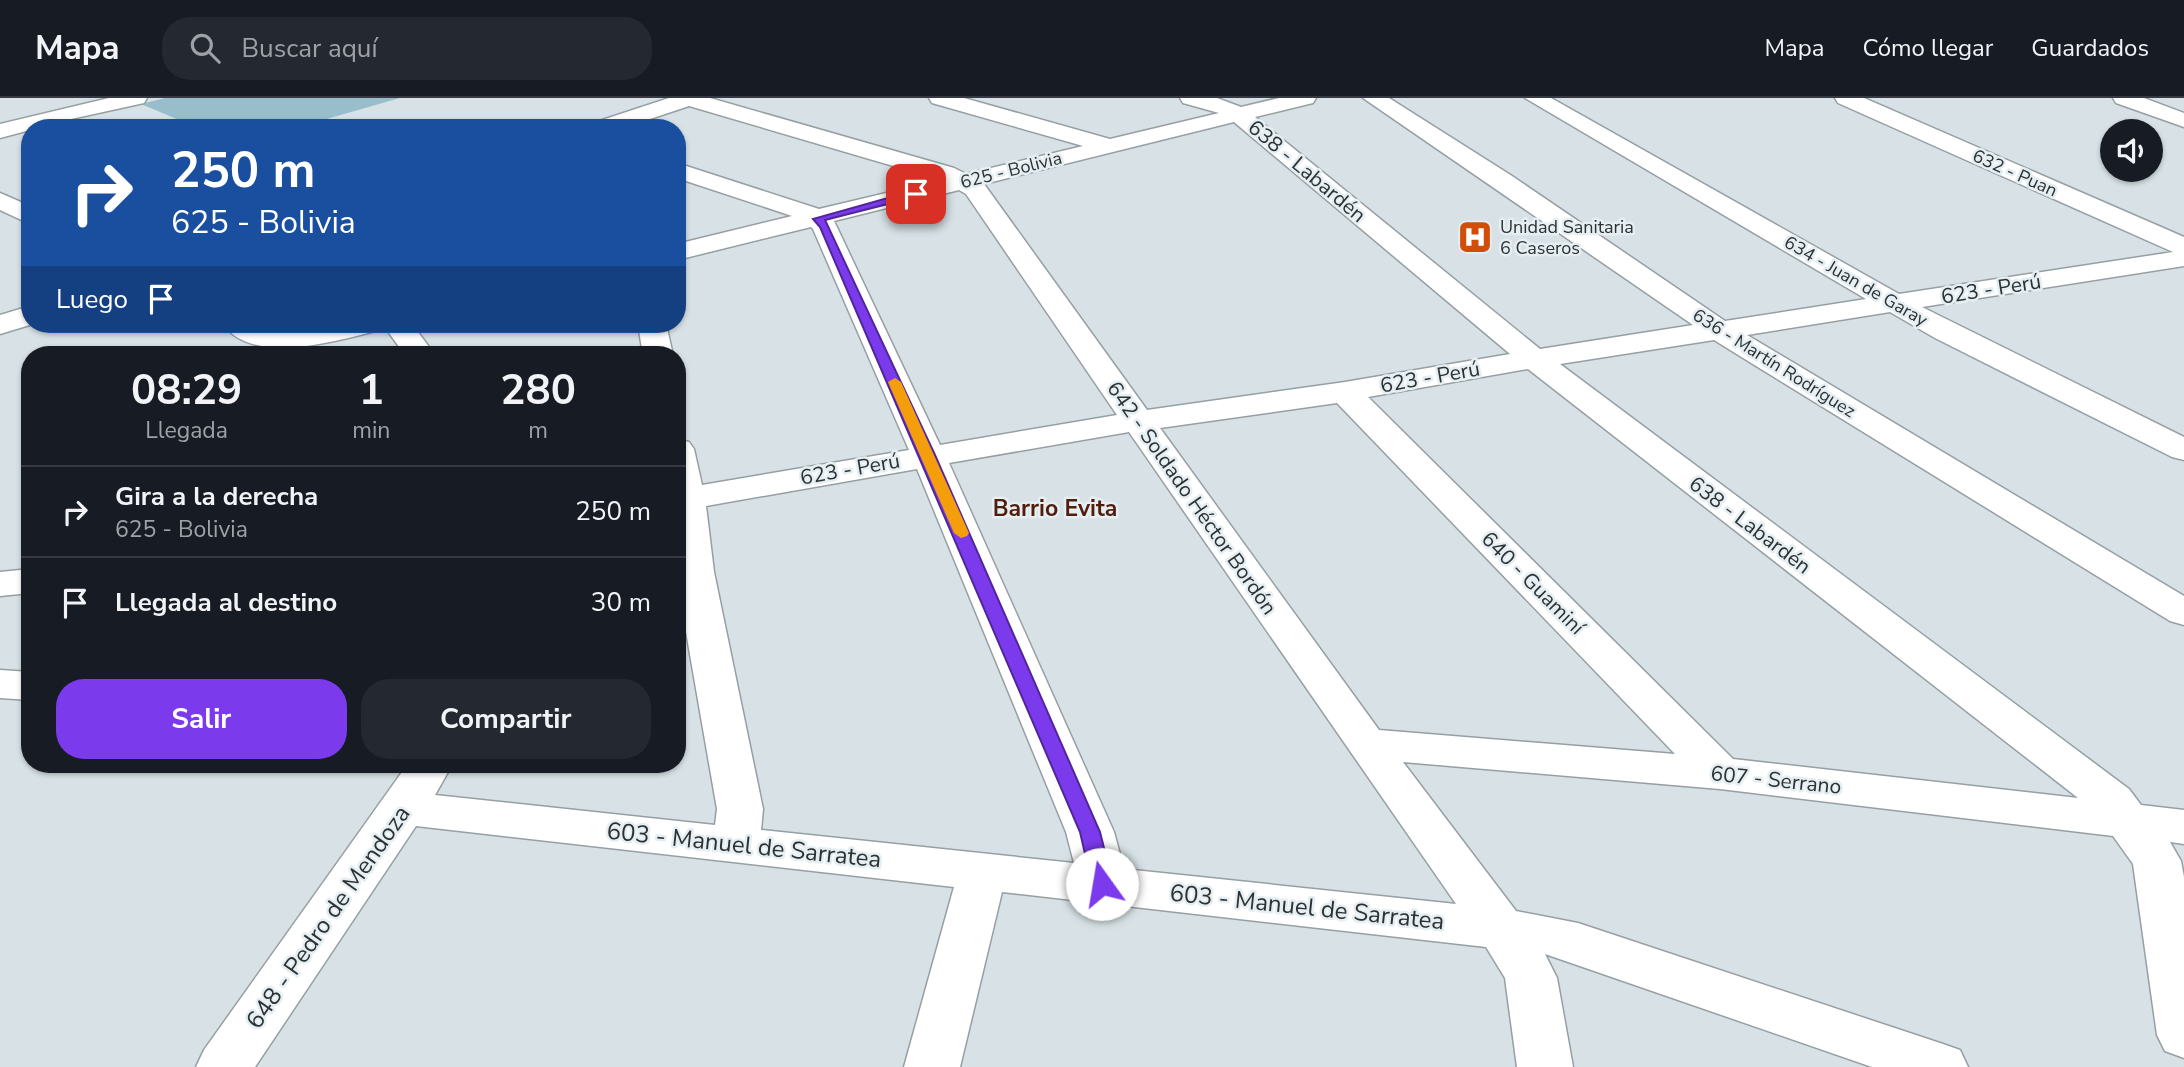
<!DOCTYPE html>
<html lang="es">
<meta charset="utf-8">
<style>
body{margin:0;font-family:"Nunito Sans",sans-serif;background:#242831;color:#f1f3f6;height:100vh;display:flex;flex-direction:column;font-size:26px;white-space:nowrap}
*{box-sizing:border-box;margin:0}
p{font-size:23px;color:#9ea1a6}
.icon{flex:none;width:38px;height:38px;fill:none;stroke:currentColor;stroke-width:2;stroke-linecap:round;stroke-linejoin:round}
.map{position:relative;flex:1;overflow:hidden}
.sheet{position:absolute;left:21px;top:248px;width:665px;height:427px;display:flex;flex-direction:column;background:#171b24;border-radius:28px;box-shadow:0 2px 5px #0004}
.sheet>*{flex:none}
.hud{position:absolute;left:21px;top:21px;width:665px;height:214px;border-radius:28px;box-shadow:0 2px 5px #0004;background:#1a4fa0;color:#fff;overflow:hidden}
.controls{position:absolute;left:2100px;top:21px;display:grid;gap:14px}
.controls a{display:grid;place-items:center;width:63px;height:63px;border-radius:50%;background:#171b24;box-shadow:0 2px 5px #0004;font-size:35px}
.pin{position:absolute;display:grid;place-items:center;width:60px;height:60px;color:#fff;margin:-30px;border-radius:14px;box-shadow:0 4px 10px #0006}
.me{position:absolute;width:77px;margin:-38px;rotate:347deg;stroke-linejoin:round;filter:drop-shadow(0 0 5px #0008)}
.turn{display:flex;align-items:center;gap:24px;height:147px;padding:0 35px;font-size:32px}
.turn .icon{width:91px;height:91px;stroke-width:2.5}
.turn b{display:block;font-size:49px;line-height:60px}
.then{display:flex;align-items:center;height:66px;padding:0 35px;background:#0003;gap:14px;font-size:26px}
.eta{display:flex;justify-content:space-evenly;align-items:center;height:119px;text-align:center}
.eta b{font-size:42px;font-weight:700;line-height:49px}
.cta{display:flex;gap:14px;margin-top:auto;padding:14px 35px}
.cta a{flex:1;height:80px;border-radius:28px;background:#7c3aed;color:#fff;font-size:28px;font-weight:700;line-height:80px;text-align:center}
.cta a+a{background:#242831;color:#f1f3f6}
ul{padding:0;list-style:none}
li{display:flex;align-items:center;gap:21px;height:91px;padding:0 35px;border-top:2px solid #363941}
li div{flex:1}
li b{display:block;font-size:26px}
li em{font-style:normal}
header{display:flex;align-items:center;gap:42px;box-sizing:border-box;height:98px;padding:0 35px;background:#171b24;border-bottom:2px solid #363941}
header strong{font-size:33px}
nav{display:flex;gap:38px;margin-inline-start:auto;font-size:24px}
.search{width:490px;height:63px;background:#242831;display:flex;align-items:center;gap:18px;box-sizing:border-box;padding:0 24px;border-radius:28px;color:#9ea1a6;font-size:26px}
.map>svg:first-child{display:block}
.green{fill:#98becb}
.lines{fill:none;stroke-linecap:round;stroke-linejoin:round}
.street-casing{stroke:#969fa3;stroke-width:3}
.secondary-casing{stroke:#969fa3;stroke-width:3}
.street{fill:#fff;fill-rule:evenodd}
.secondary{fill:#fff;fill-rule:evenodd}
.route{fill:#7c3aed;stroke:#51269a;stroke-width:2}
.slow{fill:#f59e0b}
.labels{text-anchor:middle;stroke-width:5;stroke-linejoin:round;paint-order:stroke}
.far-street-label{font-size:18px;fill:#2d3132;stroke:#e5eff3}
.far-poi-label{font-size:18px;fill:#2d3132;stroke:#e5eff3;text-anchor:start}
.street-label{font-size:21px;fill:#2d3132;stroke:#e5eff3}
.neighbourhood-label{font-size:23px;font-weight:bold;fill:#501e0a;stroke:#e5eff3}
.near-street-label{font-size:24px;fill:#2d3132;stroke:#e5eff3}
</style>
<header>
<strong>Mapa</strong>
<div class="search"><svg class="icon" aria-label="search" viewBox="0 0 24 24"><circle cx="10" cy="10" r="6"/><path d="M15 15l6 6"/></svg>Buscar aquí</div>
<nav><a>Mapa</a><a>Cómo llegar</a><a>Guardados</a></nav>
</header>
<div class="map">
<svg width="2184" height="969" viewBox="0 0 2184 969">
<rect width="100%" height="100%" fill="#d8e2e6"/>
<path class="green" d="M165 0H400L295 30H198L141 6Z"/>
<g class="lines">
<g class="street-casing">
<path id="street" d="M109 0H147L144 5 30 30V32L0 40V26Z
M676 0H710L954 70 966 76 1083 48 932 5 929 0H964L1110 41 1219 15 1183 5 1180 0H1217L1241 9 1279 0H1316L1313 5 1255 19 1540 251 1693 227 1363 0H1389L1512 78 1725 223 1866 201 1525 0H1551L1899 196 2173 154 1838 5 1835 0H1864L2184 139V168L1922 209 2184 339V362L2172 359 1935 240 1890 214 1747 237 2184 498V527L2170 523 1714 242 1560 266 2129 691 2141 707 2184 712V746L2170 744 2181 763 2184 779V960L2165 953 2157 937 2133 766 2113 738 1720 691 1403 664 1516 813 1578 825 1940 945 1960 952 1968 969H1872L1545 856 1557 880 1573 969H1517L1505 880 1486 849 1002 794 960 969H904L954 789 416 728 255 969H196L204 952 407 667H452L435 697 715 727 717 711 677 482V341L689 344 694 351 702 387 909 352 813 131 811 129 677 162V146L792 118 677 80V65L819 111 941 82 679 5ZM1234 24 1510 256 1345 284 1147 312 984 86ZM959 92 966 96 1117 317 940 347 834 123ZM1528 271 2078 700 1733 661 1368 299ZM1337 305 1675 656 1379 632 1160 330ZM1129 334 1456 806 1124 771 1114 734 949 365ZM917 371 1066 734 1074 765 761 732 763 711 714 474 706 408Z
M2113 0H2144L2184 15V29L2116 5Z
M0 95 30 108V126L0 112Z
M223 226H260L286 234 327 226H412L435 257H405L384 228 380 232C339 242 253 269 223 226Z
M638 226H666L673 257H643Z
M30 471V495L0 498V474Z
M0 572 30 574V602L0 600Z"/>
</g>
<g class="secondary-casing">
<path id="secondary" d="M669 0H701L698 5 623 30H590L593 25Z
M30 208V226H33L0 236V217Z"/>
</g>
<use href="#street" class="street"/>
<use href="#secondary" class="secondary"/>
</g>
<path class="route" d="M916 92 921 96 919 98 825 122 935 357 1100 734 1113 786 1110 792H1095L1092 786 1080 734 820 129 813 121Z"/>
<path class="slow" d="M895 280 901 284 969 435 967 438 961 440 954 435 888 284Z"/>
<defs>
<g id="hospital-square" transform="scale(1.75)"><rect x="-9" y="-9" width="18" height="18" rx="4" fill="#d24d06" stroke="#e5eff3"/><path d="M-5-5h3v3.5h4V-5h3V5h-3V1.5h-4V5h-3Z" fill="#fff"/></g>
</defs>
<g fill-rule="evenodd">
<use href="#hospital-square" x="1475" y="139"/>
</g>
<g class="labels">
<g class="far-street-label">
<text transform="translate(1011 72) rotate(-14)" y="6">625 - Bolivia</text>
<text transform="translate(2015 75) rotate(24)" y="6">632 - Puan</text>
<text transform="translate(1856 183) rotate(30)" y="6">634 - Juan de Garay</text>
<text transform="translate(1774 265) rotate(32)" y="6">636 - Martín Rodríguez</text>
</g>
<g class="far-poi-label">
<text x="1500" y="135">Unidad Sanitaria<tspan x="1500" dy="21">6 Caseros</tspan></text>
</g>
<g class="street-label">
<text transform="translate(1307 73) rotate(40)" y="7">638 - Labardén</text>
<text transform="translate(1991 191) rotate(-9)" y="7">623 - Perú</text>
<text transform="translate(1430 279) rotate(-10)" y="7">623 - Perú</text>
<text transform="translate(850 371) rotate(-10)" y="7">623 - Perú</text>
<text transform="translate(1192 400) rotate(55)" y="7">642 - Soldado Héctor Bordón</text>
<text transform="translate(1750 427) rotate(37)" y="7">638 - Labardén</text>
<text transform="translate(1533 485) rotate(45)" y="7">640 - Guaminí</text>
<text transform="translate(1776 682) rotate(6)" y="7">607 - Serrano</text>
</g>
<g class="neighbourhood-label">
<text x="1055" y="418">Barrio Evita</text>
</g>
<g class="near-street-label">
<text transform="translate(744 747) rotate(6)" y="8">603 - Manuel de Sarratea</text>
<text transform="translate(1307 809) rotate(6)" y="8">603 - Manuel de Sarratea</text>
<text transform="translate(328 819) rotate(-55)" y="8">648 - Pedro de Mendoza</text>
</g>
</g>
</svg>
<div class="controls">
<a><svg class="icon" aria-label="sound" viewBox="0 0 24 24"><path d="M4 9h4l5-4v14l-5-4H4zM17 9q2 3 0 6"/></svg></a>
</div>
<div class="pin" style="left:916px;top:96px;background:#d93025"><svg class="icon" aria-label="arrive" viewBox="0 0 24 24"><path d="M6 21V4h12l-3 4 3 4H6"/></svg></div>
<svg class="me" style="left:1102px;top:786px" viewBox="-20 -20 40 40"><circle r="19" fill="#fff"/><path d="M0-13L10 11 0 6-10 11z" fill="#7c3aed"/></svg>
<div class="hud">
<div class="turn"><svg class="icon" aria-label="right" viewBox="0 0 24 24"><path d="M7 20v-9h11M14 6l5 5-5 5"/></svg><div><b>250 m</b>625 - Bolivia</div></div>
<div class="then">Luego<svg class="icon" aria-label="arrive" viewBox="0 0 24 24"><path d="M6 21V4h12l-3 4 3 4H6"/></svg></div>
</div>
<section class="sheet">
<div class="eta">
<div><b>08:29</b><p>Llegada</p></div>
<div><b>1</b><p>min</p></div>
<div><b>280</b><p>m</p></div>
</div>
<ul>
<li><svg class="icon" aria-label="right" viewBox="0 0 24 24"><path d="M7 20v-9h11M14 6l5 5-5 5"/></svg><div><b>Gira a la derecha</b><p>625 - Bolivia</p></div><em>250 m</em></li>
<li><svg class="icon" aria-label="arrive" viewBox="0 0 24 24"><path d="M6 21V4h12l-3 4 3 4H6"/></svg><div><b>Llegada al destino</b></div><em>30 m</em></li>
</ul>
<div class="cta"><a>Salir</a><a>Compartir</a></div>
</section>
</div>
